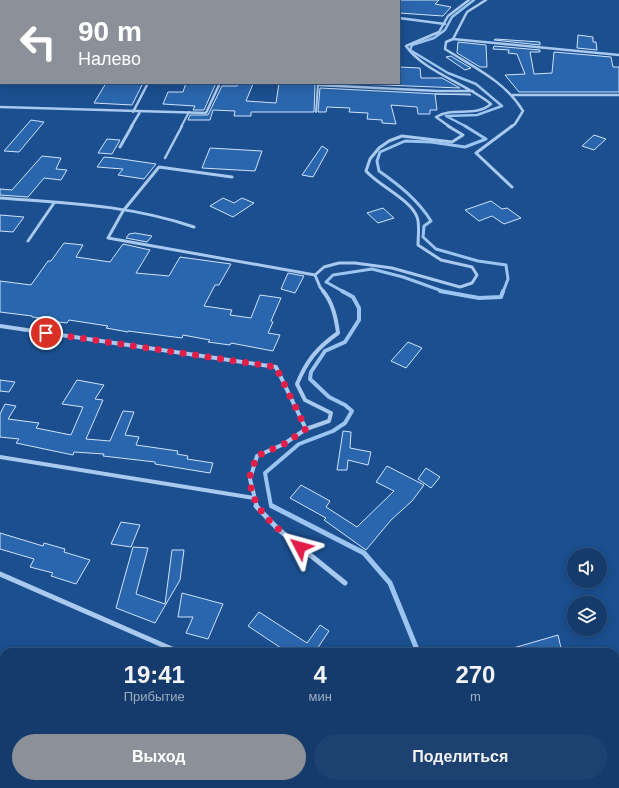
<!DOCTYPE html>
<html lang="ru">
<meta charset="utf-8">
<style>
body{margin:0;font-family:Helvetica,sans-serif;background:#1d4271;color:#f1f3f6;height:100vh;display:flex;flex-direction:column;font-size:15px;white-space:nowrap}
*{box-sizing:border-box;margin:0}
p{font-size:13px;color:#9dadc1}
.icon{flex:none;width:22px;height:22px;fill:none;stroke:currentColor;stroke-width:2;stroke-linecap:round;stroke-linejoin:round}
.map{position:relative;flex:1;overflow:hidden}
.side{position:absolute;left:0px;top:648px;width:619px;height:140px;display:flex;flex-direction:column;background:#143b6b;border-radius:12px 12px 0 0;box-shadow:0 2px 10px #0003,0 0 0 1px #33557e}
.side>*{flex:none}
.banner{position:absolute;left:0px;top:0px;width:400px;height:84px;box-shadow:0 2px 10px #0003,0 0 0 1px #33557e;background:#8c9099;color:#fff;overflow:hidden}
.controls{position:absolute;left:567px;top:548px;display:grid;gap:8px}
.controls a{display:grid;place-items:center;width:40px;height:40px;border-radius:50%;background:#143b6b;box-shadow:0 2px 10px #0003,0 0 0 1px #33557e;font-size:20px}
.pin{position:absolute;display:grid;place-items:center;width:34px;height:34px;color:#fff;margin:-17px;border:2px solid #fff;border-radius:50%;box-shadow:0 1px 4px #0007}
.me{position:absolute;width:44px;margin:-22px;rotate:309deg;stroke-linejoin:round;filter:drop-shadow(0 0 3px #0008)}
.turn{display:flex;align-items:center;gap:14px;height:84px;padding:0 12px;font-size:18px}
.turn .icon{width:52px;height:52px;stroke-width:2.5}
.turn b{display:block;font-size:28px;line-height:34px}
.eta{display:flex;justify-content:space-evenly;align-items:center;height:68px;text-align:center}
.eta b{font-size:24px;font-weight:800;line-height:28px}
.action{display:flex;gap:8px;margin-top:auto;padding:8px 12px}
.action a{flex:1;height:46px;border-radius:24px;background:#8c9099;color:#fff;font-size:16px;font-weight:800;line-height:46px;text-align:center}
.action a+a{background:#1d4271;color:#f1f3f6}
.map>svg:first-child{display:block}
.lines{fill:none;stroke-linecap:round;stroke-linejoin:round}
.stream-far3{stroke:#9cc4f0;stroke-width:2.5}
.stream-far2{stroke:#9cc4f0;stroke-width:3}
.stream-far1{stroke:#9cc4f0;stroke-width:4}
.stream{stroke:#9cc4f0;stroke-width:5}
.building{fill:#2a66ad;stroke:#cfe3fa}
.service-far1{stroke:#a9c9ee;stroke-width:2}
.service{stroke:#a9c9ee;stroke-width:2.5}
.minor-far3{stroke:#a9c9ee;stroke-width:2.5}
.minor-far2{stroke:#a9c9ee;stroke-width:3}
.minor-far1{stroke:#a9c9ee;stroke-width:4}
.minor{stroke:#a9c9ee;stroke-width:5}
.secondary{fill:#d6e6fa;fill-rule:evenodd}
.route{stroke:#e11d48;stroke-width:7;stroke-dasharray:0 12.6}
</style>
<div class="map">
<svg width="619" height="788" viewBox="0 0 619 788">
<rect width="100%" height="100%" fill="#1b4f8f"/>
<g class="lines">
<path class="stream-far3" d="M467 127 446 116 477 115 502 106 476 84 448 73 410 50 412 45 434 38 445 30 452 17 474 0"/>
<path class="stream-far2" d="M465 126 486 139 465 147 431 142 405 141 380 152 377 161 379 171C399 185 418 200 431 221L424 226 423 237 436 249 478 261 506 265 508 279 503 292
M344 292 326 282 333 275 372 269 403 277 445 292"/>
<path class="stream-far1" d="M440 291 479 298 501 297 503 291
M274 507 271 506 265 473 299 444 333 431 345 423 352 411 345 405 329 397 310 379 311 372 325 351 345 342 359 320V308L353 297 342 291"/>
<path class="stream" d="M272 506 364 553 390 583 418 652
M512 784 521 788"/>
</g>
<path class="building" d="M399 0H439L435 4 451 7 443 16 399 13Z
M578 35 593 37V42H596L597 50 577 48Z
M495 39 540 42V45L494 40Z
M458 42 486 45 487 67H480L457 53Z
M494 46 540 50V52H530L534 74 552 73 554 52 611 57 613 67H619V92H519L505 75 525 74 517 54 508 53 509 50 493 49Z
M451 56 454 58 471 68 465 70 446 57Z
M399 67 420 68 421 78H442L460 88 333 83H399Z
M106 83H143L132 105 94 103Z
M186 83H216L204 110H193L195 106 163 104 168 92H183Z
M279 83H314L315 86 314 112H251V116H234L235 111 213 110 210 120H188L190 115H208L222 86H237L238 84H253L246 101 276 103Z
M320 88 438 94H470L471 95 435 94 437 110H430V114H418L417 107 391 105 396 124 382 123V120L367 119 368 113 349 112 350 108 327 107 326 112H318Z
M31 120 44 122 19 152 4 151Z
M594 135 606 139 594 150 582 146Z
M107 139 120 140 112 154 98 153Z
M322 146 328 150 313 177 302 175Z
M210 148 262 151 255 171 202 168Z
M42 156 61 158 56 169 67 170 61 180 44 178 28 197 0 195V189L12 190Z
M104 157 115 158 156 164 144 179 118 175 123 169 97 167Z
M223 198 234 203 242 198 254 203 233 217 210 206Z
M491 201 502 209 507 208 521 218 504 224 492 216 479 221 465 210Z
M383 208 394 218 378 223 367 213Z
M0 215 24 217 13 232 0 231Z
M135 233 152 236 147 242 126 238 129 234Z
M64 243 83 245 76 257 110 262 123 244 150 250 136 273 169 276 180 257 231 264 219 285H215L204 306 232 310 230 315 251 318 260 295 281 298 271 321 273 322 268 333 280 335 273 351 231 343 230 345 208 342 210 340 183 335 182 338 128 331V332L106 328 108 326 69 320 67 323 50 321 51 319 32 317V316L0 312V281L31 285 48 261H51Z
M288 273 304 276 295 293 281 289Z
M408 342 422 348 406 368 391 361Z
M0 380 15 382 9 392 0 391Z
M77 380 104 385 95 399 103 400 86 439 110 441 123 411 134 412 125 435 139 437 136 445 178 451 177 454 188 456 187 459 213 463 210 473 155 464V462L103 456 104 454 74 452 73 455 16 443 19 439 0 437V414L5 404 16 406 8 419 39 423 36 428 71 435 83 407 62 404Z
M343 431 351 432 350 448 371 452 368 465 348 460 347 470H337Z
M387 466 424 485 412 501 391 520 366 550 324 520 326 518 290 498 301 485 330 501 326 507 357 527 394 491 376 482Z
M426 468 440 477 431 488 418 479Z
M121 522 140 525 131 547 111 544Z
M0 533 43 546 44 543 65 549 64 552 90 560 76 584 51 576 53 573 30 567 34 559 0 549Z
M133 547 148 548 136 594 165 604 172 550H184L180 580 155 623 116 608Z
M182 593 223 604 208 639 186 633 193 617H178Z
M259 612 307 643 320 625 329 631 317 649 321 652H287L248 626Z
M558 635 561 648 546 652H510V649Z"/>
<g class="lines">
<path class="service-far1" d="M316 112 318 85
M181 127 189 112"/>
<path class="service" d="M165 158 182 126"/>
<path class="minor-far3" d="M486 0 467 12 453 39 446 42 445 49C473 67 505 81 523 111L515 124 511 127
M109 1H117
M399 18 445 24
M453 39 619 55
M317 83 318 85 438 91H473
M513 95H619
M0 107 206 113 220 83
M133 112 148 83
M131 127 140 112
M450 127 436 117C453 106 475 118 491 104 467 84 423 71 406 46L439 32 448 16 469 0"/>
<path class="minor-far2" d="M120 147 132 126
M232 177 159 167 123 211 108 238 315 275
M512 187 476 153 512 126
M0 198C67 203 130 205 194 227
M28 241 54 203
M324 292 320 287 315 275 324 267 339 263H355L392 268 460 287 472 283 477 275 472 267 441 260 418 245C418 237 420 224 417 217 410 199 379 186 366 171L370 159 379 148 389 141 402 136 452 142 463 135 448 126"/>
<path class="minor-far1" d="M0 326 276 367 306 429
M0 457 254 498
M257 507 250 479 257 456 284 444 306 429 329 421 331 413 305 400 297 384C307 360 317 348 338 333 336 318 333 303 323 291"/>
<path class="minor" d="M256 506 278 529 345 583
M0 574 174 650 173 652
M132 788 133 784"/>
<path class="secondary" d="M0 5H1V7H0Z"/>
</g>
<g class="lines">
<path class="route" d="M46 333 276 367 306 429 284 444 257 456C255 463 249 473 250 480 252 511 278 529 300 547"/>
</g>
</svg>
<div class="controls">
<a><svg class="icon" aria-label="sound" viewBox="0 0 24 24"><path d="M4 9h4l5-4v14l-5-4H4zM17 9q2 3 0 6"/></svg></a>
<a><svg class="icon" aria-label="layers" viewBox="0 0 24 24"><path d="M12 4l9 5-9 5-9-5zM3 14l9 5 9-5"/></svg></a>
</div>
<div class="pin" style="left:46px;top:333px;background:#d93025"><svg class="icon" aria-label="arrive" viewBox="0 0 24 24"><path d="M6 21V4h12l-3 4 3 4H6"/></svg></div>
<svg class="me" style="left:300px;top:547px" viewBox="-20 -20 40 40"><path d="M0-17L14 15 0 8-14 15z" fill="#e11d48" stroke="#fff" stroke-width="4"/></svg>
<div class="banner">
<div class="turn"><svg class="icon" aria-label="left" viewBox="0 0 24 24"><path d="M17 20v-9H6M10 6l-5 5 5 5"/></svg><div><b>90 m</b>Налево</div></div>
</div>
<section class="side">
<div class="eta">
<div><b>19:41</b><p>Прибытие</p></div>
<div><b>4</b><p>мин</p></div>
<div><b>270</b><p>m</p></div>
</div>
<div class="action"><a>Выход</a><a>Поделиться</a></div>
</section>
</div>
